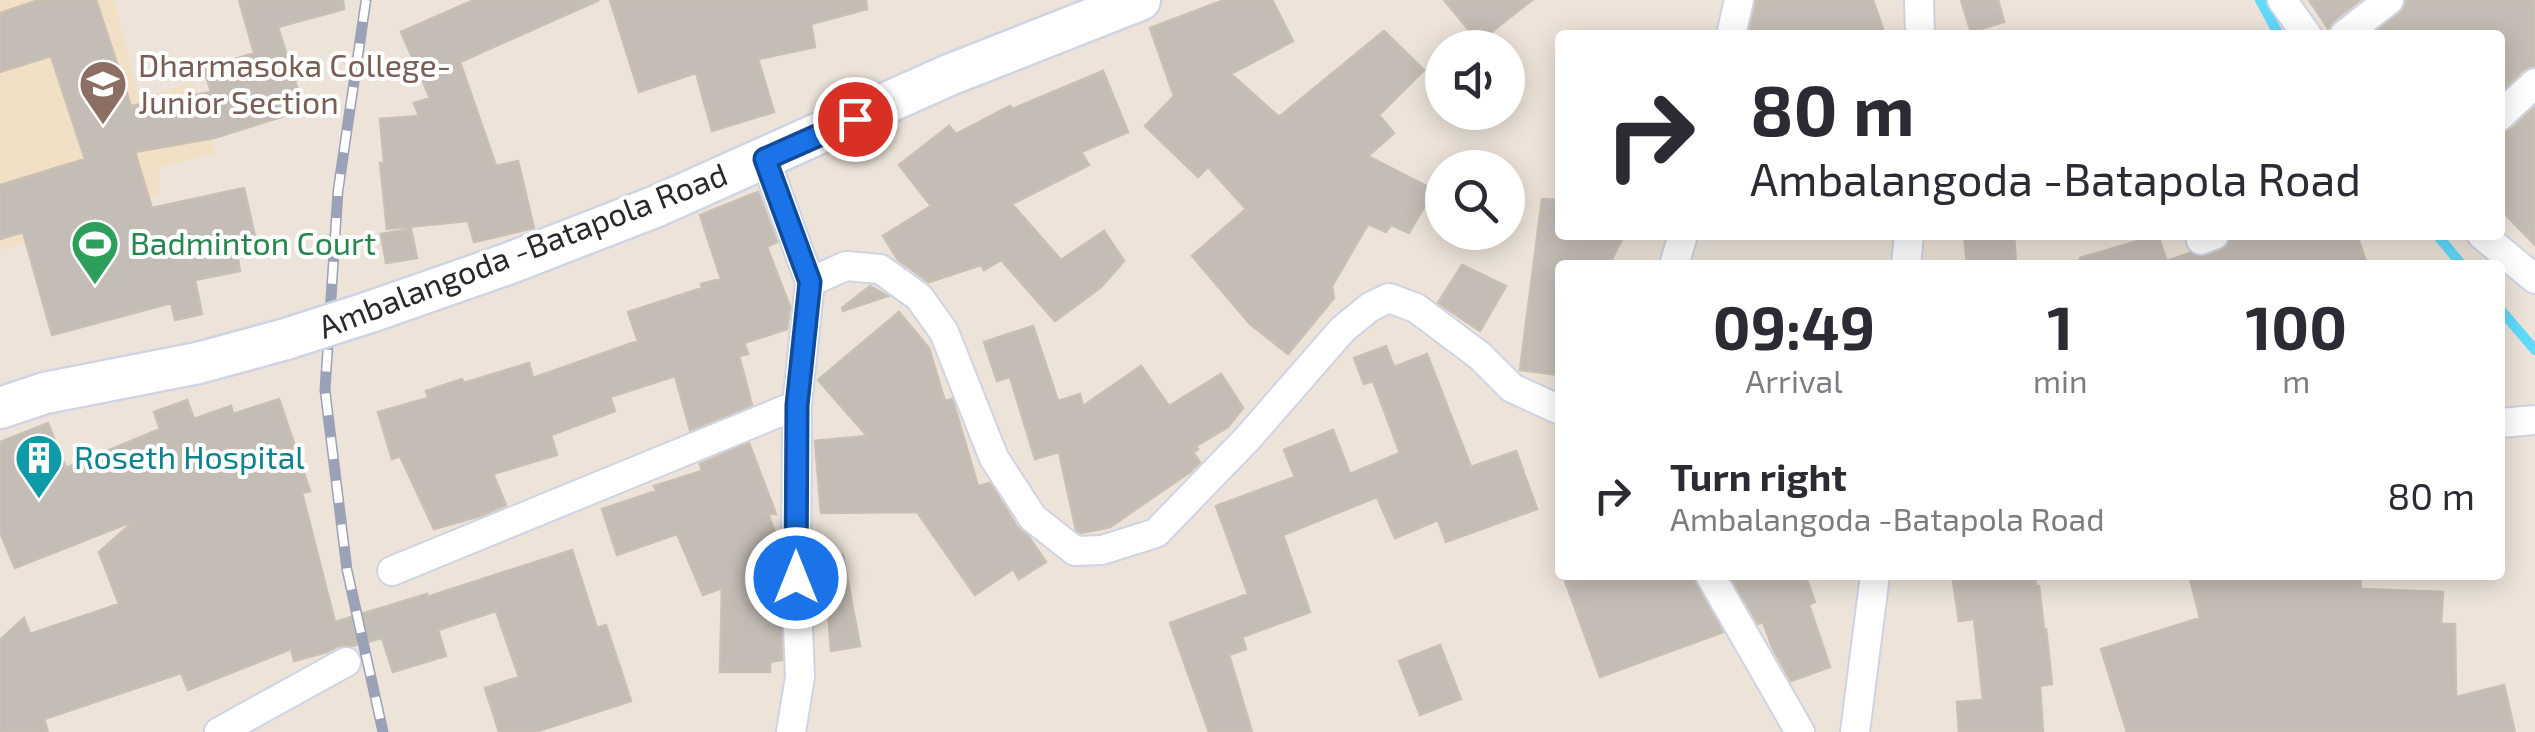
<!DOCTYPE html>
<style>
body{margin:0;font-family:"Exo 2",sans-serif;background:#f2f2f3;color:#2b2b33;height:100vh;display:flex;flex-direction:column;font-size:38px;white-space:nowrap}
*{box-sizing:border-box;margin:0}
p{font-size:32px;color:#7c7c81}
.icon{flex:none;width:55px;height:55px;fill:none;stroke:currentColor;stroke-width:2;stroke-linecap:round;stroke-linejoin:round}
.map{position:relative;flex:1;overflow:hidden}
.details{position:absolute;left:1555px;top:260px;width:950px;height:320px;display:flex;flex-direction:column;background:#fff;border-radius:10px;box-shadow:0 5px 25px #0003}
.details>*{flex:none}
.guide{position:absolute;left:1555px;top:30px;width:950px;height:210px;border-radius:10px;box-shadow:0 5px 25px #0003;background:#fff;color:#2b2b33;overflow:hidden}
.controls{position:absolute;left:1425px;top:30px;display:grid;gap:20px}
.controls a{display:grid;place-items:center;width:100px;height:100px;border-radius:50%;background:#fff;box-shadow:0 5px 25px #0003;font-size:50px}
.pin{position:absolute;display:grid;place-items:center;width:85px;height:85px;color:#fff;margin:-42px;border:5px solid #fff;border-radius:50%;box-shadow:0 2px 10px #0007}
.me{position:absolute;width:110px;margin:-55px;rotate:0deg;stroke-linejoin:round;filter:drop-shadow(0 0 8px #0008)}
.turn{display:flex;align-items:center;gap:35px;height:210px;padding:0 30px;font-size:45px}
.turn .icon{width:130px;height:130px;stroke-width:2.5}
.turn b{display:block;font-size:70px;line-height:85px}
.eta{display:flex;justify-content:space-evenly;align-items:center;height:170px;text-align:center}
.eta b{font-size:60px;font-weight:700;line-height:70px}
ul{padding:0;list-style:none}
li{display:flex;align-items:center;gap:30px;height:130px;padding:0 30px}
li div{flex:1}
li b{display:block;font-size:38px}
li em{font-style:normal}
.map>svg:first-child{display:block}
.education{fill:#f1e0c6}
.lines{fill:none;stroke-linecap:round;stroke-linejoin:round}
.stream{stroke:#60dbfc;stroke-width:10}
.building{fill:#c4bdb6;stroke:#c9bfb3;stroke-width:2.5}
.minor-casing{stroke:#ced4e4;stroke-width:32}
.secondary-casing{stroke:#ced4e4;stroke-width:45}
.minor{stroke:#fff;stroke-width:28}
.secondary{stroke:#fff;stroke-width:40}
.rail-casing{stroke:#9ba1b6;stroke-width:11}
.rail{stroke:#fff;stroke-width:8;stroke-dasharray:22;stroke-linecap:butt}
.secondary-bridge-casing{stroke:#ced4e4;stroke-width:45;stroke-linecap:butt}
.secondary-bridge{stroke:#fff;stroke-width:40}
.route-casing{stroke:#114b97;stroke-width:25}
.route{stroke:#1a73e8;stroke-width:18}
.labels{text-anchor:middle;stroke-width:8;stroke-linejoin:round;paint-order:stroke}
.education-label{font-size:32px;fill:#785e54;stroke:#fff;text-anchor:start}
.leisure-label{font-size:32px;fill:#27864d;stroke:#fff;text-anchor:start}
.street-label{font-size:32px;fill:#292929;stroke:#fff}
.culture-label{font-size:32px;fill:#0d838f;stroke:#fff;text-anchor:start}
</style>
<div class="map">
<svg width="2535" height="732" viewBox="0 0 2535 732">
<rect width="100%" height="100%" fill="#ede3d9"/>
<path class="education" d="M0 0H114L139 99 193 82 215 154 159 167V195L0 251Z"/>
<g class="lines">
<path class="stream" d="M2260 0 2279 35
M2437 235 2462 265
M2500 309 2535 350"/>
</g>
<path class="building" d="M39 0H96L131 106 211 92 204 69 254 53 239 0H343L344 9 278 27 304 110 214 138 135 152 152 208 244 188 258 250 237 254 240 271 195 280 202 314 175 320 171 303 52 335 23 232 0 239V185L85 159 51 56 0 72V13Z
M474 0H599L460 62 496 166 518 161 534 228 474 242 468 221 387 229 380 163 384 162 380 119 419 116 414 103 430 98 401 32Z
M610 0H866L867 9 811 24 815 47 758 59 774 112 712 131 696 73 639 92Z
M1224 0H1272L1293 41 1231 74 1279 117 1384 31 1424 70 1379 115 1394 133 1368 156 1434 190 1409 233 1391 225 1386 232 1368 224 1332 286 1334 298 1288 354 1250 324 1192 256 1246 209 1208 167 1198 177 1145 126 1174 96 1150 28Z
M1444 0H1532L1479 42Z
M1756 0H1873L1885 35H1749Z
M1961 0H1998L2004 22 1971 32Z
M2309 0H2360L2333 21 2328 28Z
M2406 0H2535V66L2523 70 2500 92V35H2372L2400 13Z
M1103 71 1128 132 1081 152 1089 165 1012 204 1061 260 1104 231 1124 261 1101 287 1055 321 1001 260 984 270 981 265 929 282 898 260 883 236 931 206 899 165 949 126 956 134 1010 106 1012 109Z
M2535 107V245L2500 209V133L2512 129Z
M758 192 777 242 767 247 790 307 787 329 744 343 748 354 739 356 752 405 690 430 675 376 610 397 615 411 551 435 557 455 493 474 506 505 480 516 434 529 400 456 392 459 378 412 428 398 426 391 462 379 464 383 529 363 533 378 638 341 628 312 702 288 701 284 721 279 700 215Z
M1542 199 1560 200V235H1624L1609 265H1560V375L1520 370Z
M411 229 417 258 386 263 381 234Z
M1964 235H2014L2016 265H1967Z
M2158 235 2168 265H2081L2080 258Z
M2243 235H2357L2367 265H2170L2169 260 2190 253 2199 257 2220 251 2227 247 2231 239Z
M1462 265 1506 286 1480 331 1438 303Z
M870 286 888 296 843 311 842 308Z
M899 312 929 348 945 401 952 399 956 411 978 486 990 483 1018 528 1029 537 1046 562 1019 579 1013 569 975 595 917 512 821 513 815 441 867 436 818 380Z
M1033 326 1058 401 1080 394 1083 406 1141 366 1169 406 1221 374 1243 408 1228 427 1196 446 1198 449 1193 452 1200 462 1190 472 1110 527 1081 533 1076 530 1059 452 1035 459 1010 377 997 381 984 342Z
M1386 346 1394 367 1427 354 1471 467 1516 451 1537 509 1446 542 1438 520 1395 538 1377 497 1283 535 1310 612 1242 637 1246 649 1229 655 1252 732H1209L1170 623 1248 594 1216 506 1295 477 1284 450 1333 430 1350 474 1400 453 1373 381 1364 384 1354 358Z
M279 399 310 491 302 493 335 622 427 594V597L572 550 597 628 606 625 631 701 535 732H499L485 688 519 677 496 611 438 630 446 656 393 672 382 638 352 646H338L327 652 294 661 291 649 188 690 181 673 44 719 48 732H0V640L24 618 30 634 119 604 99 552 134 521 15 568 0 532V442L48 423 66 468 160 429 154 412 187 400 194 419 231 406 233 414Z
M749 443 776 514H768L778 540 773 542 779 557 782 660 770 662V672H720L722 588 703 595 677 534 617 555 602 509 656 491 654 486 702 471 700 464Z
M843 555 860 646 831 651 824 558Z
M1563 575H1693L1695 584 1723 632 1600 677Z
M1730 575H1805L1815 602 1809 605 1830 667 1791 681 1772 647 1763 622 1758 624Z
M1952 575H2035L2036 586H2039L2044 629H2046L2052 684 2040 686 2043 732H1959L1957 702 1983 700 1974 619 1959 621Z
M2189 575H2360L2361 589 2443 592 2441 624H2455L2456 697 2504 685 2515 732H2127L2101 649 2200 618Z
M1440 645 1461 699 1420 715 1399 661Z"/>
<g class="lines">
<g class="minor-casing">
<path id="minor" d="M1919 0 1920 35
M2282 0 2307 35
M1731 35 1739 0
M2344 35 2389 0
M2500 116 2535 83
M765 159 810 282 797 405 796 578 800 677 791 732
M2482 235 2535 279
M2201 240 2214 235
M1674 265 1683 235
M1906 265 1909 235
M810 282 846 266 880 269 919 297 944 332 994 458 1033 518 1075 551 1102 550 1156 533 1247 439 1343 329 1370 307 1389 298 1416 308 1480 356 1512 388 1560 410
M2500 423 2535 420
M392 571 797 405
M1710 575 1800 732
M219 732 346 662
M1855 732 1875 575"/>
</g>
<g class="secondary-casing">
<path id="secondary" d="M370 312 510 263 657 206 949 75 1140 0
M0 408 45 393 198 363 286 339"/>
</g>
<use href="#minor" class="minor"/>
<use href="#secondary" class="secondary"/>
<g class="rail-casing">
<path id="rail" d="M366 0 338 191 325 390 347 570 383 732"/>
</g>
<use href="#rail" class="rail"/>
<g class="secondary-bridge-casing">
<path id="secondary-bridge" d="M286 339 370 312"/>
</g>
<use href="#secondary-bridge" class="secondary-bridge"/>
</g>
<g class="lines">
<g class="route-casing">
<path id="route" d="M796 578 797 405 810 282 765 159 855 119"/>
</g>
<use href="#route" class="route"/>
</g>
<defs>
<g id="school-pin" transform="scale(2.5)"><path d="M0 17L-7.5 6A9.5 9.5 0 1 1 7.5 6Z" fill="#8d6e63" stroke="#fff"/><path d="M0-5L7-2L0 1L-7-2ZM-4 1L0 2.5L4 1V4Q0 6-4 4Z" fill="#fff"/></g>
<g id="stadium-pin" transform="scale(2.5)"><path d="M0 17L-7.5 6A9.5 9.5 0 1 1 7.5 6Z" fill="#2e9e5b" stroke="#fff"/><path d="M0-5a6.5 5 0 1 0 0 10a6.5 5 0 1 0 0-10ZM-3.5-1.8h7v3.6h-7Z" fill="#fff"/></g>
<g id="building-pin" transform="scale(2.5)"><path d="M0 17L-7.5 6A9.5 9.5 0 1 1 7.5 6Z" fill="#0f9aa8" stroke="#fff"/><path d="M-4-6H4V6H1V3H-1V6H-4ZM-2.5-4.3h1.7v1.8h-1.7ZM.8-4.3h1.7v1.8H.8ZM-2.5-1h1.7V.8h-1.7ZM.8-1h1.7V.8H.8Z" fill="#fff"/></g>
</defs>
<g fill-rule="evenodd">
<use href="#school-pin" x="103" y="84"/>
<use href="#stadium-pin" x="95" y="244"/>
<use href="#building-pin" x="39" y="458"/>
</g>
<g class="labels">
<g class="education-label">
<text x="138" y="77">Dharmasoka College-<tspan x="138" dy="37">Junior Section</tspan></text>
</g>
<g class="leisure-label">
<text x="130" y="255">Badminton Court</text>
</g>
<g class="street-label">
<text transform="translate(523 251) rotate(-21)" y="11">Ambalangoda -Batapola Road</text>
</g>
<g class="culture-label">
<text x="74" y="469">Roseth Hospital</text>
</g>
</g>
</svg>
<div class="controls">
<a><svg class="icon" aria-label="sound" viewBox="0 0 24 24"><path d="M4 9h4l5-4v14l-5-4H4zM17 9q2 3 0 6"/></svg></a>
<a><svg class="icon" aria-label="search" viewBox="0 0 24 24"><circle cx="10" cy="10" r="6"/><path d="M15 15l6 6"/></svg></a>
</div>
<div class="pin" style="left:855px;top:119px;background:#d93025"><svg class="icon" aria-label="arrive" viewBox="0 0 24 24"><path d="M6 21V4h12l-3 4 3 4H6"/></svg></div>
<svg class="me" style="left:796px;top:578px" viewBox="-20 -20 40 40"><circle r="17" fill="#1a73e8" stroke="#fff" stroke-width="3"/><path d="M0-11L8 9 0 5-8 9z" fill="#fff"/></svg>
<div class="guide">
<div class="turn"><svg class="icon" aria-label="right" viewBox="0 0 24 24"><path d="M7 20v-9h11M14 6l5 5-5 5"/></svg><div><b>80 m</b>Ambalangoda -Batapola Road</div></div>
</div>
<section class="details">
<div class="eta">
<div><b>09:49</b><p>Arrival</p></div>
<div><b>1</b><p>min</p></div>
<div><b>100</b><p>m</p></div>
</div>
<ul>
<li><svg class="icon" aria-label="right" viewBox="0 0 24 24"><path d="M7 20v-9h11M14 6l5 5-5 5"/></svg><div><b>Turn right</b><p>Ambalangoda -Batapola Road</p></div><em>80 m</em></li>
</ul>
</section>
</div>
